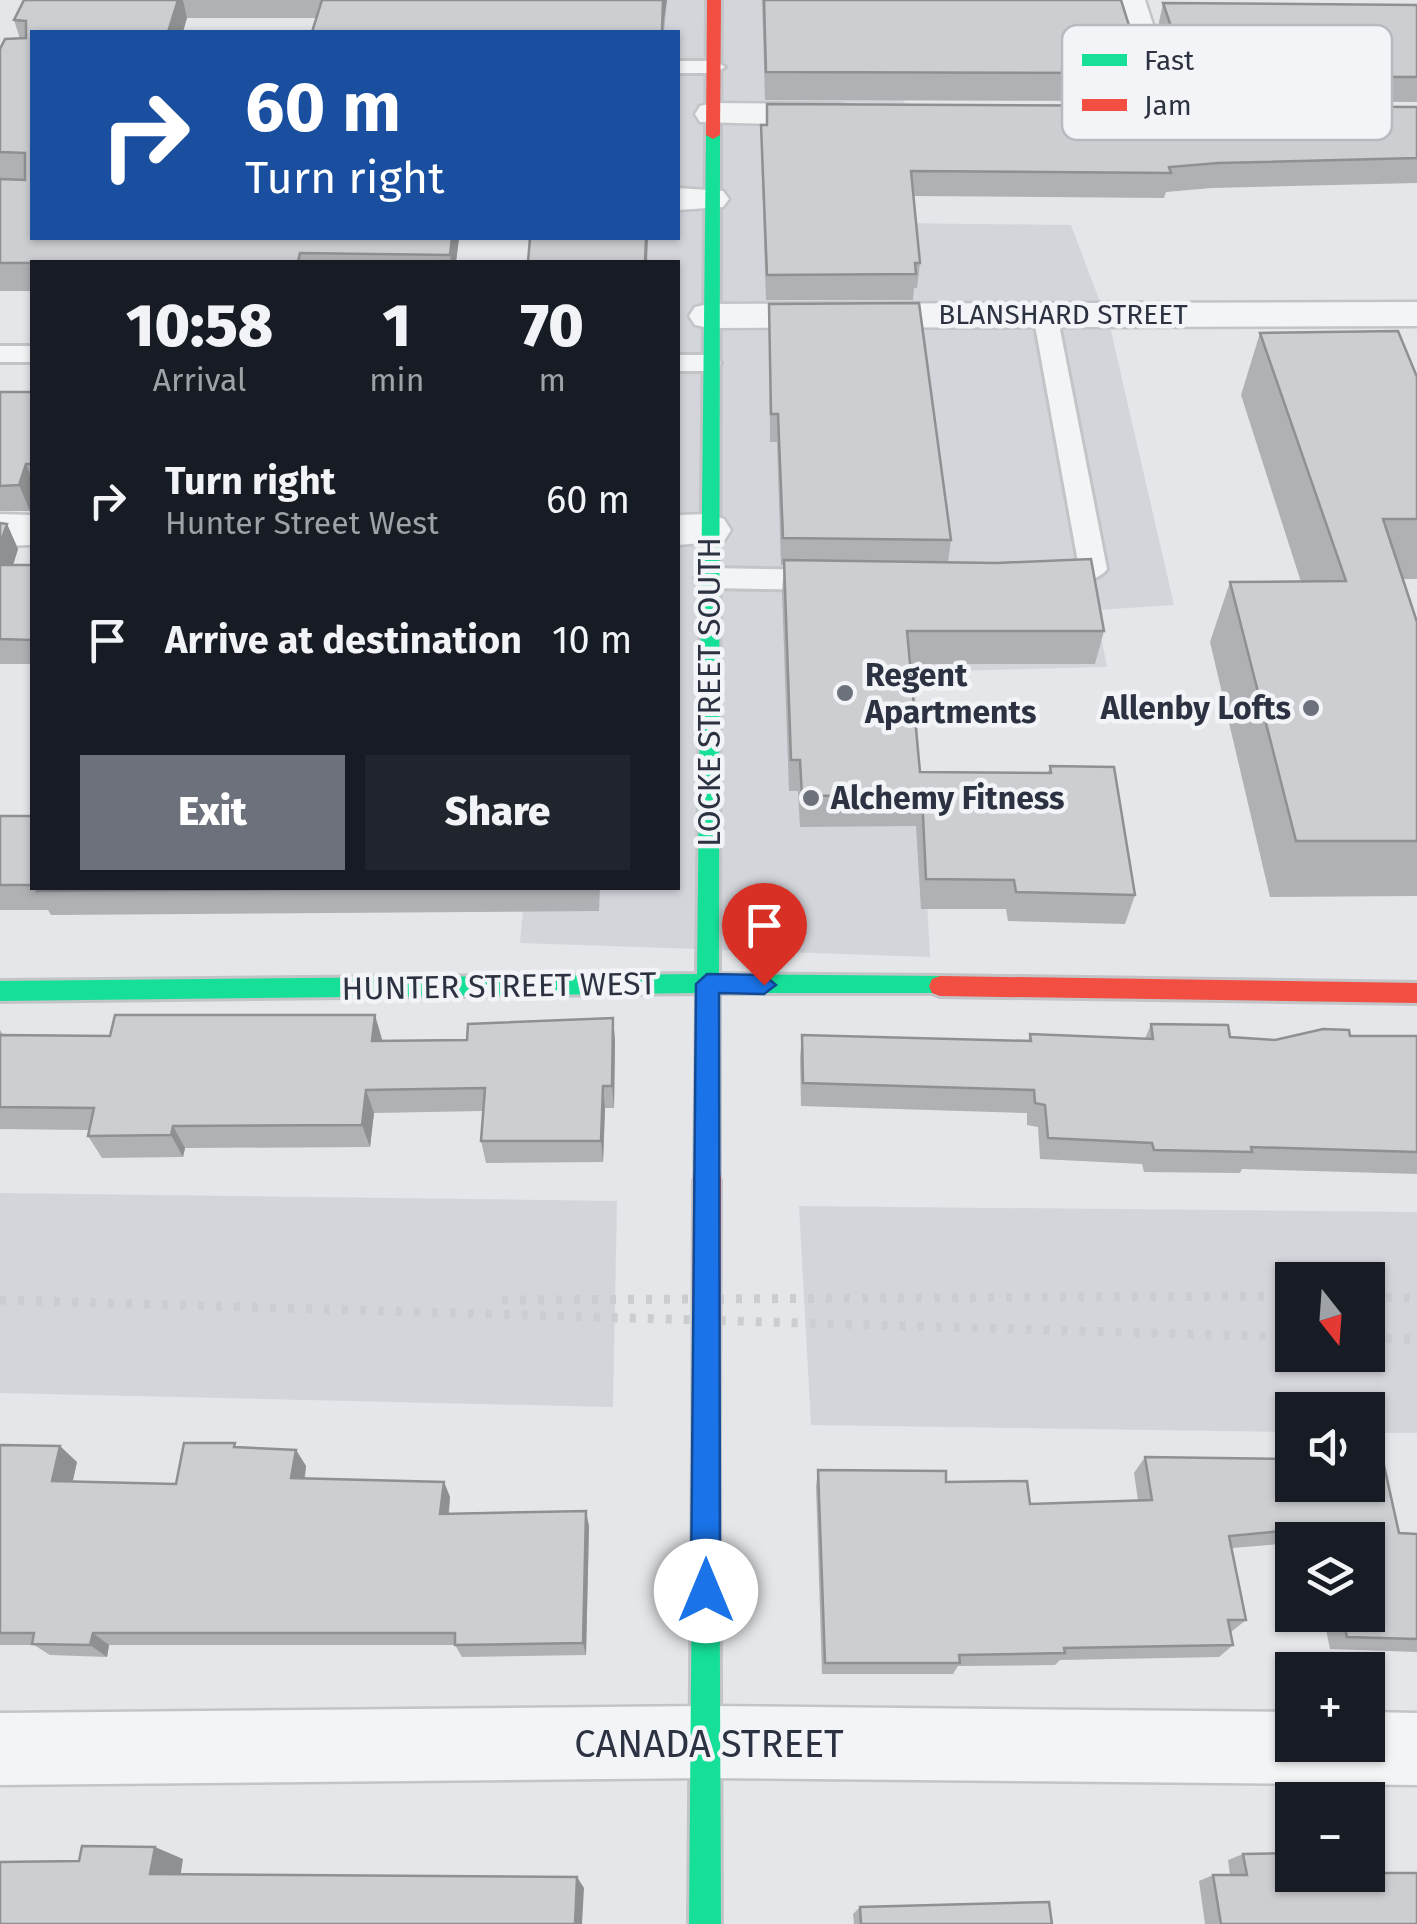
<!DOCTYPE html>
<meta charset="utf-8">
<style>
body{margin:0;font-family:"Fira Sans",sans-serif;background:#20242c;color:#f1f3f6;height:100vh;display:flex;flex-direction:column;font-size:38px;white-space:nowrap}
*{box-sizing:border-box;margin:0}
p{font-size:32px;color:#9ea1a6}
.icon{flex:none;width:55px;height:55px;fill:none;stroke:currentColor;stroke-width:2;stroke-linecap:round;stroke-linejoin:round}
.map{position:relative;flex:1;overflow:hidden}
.details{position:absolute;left:30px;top:260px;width:650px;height:630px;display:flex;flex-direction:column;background:#171b24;border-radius:0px;box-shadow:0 2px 8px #0004}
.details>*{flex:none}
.banner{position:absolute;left:30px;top:30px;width:650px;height:210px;border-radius:0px;box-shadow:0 2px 8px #0004;background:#1a4fa0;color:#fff;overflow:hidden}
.needle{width:65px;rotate:163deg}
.buttons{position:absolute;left:1275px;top:1262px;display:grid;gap:20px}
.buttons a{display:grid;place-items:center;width:110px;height:110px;border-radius:0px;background:#171b24;box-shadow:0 2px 8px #0004;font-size:50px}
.pin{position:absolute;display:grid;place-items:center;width:85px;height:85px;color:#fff;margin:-102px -42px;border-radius:50% 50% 50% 0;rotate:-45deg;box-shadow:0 0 10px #0007}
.pin .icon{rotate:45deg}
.me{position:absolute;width:110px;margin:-55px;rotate:0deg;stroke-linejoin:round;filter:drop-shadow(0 0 8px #0008)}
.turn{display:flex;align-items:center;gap:35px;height:210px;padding:0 50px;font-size:45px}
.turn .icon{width:130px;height:130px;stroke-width:2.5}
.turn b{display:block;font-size:70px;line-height:85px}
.eta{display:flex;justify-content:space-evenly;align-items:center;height:170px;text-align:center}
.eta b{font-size:60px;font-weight:800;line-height:70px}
.button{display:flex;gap:20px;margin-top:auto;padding:20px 50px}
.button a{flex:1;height:115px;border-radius:0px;background:#6c717c;color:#fff;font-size:40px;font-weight:800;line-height:115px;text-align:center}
.button a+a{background:#20242c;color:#f1f3f6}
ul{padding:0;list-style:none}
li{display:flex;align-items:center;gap:30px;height:140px;padding:0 50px}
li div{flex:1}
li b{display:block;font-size:38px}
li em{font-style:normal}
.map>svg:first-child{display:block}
.built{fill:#d3d5db;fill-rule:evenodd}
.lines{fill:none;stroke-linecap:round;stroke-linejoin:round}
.lane-casing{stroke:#c2c4c7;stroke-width:6}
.street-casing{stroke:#c2c4c7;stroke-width:5}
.fast-casing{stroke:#c2c4c7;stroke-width:6}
.jam-casing{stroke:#c2c4c7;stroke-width:6}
.lane{fill:#f3f4f5;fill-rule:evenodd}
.street{fill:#f3f4f5;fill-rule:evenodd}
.fast{fill:#16e098;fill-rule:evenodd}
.jam{fill:#f24e42;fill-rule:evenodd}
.rail{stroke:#cccdd0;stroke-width:9;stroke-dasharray:6 12;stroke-linecap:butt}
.jam-bridge-casing{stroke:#c2c4c7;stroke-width:32;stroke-linecap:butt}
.jam-bridge{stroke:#f24e42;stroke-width:28}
.wall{fill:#afb1b4}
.shaded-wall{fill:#8f9092}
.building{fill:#ccced1;stroke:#8f9092;stroke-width:2.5}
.route{fill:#1a73e8;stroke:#114b97;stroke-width:2.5}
.poi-dot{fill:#6c717c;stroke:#f2f4f7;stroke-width:4}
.labels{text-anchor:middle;stroke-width:9;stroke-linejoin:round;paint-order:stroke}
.far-street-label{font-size:28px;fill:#2c3241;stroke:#f2f4f7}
.poi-label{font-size:32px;font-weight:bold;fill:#2c3241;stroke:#f2f4f7;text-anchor:start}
.street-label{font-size:32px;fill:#2c3241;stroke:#f2f4f7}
.near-street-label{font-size:38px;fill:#2c3241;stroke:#f2f4f7}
.key{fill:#f2f4f7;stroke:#b7bac0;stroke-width:2.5}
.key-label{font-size:28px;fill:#2c3241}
</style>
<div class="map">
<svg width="1417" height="1924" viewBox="0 0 1417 1924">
<rect width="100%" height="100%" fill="#e4e6e9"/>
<path class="built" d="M580 0H890L908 128 810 222 1071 225 1111 331 1174 605 1096 610 1107 667 915 672 930 957 520 943 525 888H678V262H581L582 238H678V32H580Z
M0 1193 617 1201 613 1407 0 1393Z
M799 1206 1417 1212V1433H1368V1410H1292V1432L811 1425ZM1292 1280H1368V1355H1292Z"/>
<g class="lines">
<g class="lane-casing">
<path id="lane" d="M678 61H715L725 67 715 73H678Z
M1045 307 1057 314 1107 569C1097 584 1059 587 1042 582L1038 575 1042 568 1078 562 1033 314Z
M0 346H32V362H0Z
M678 355H709L721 363 709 371H678Z
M709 568 828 570 842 580 828 590 709 588 695 578Z"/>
</g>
<g class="street-casing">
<path id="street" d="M1111 0H1145L1182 114 1177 122H1151L1146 114Z
M713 103 840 104 853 107 858 115 853 123 840 126 700 122 695 114 700 106Z
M678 188 723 191 729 199 723 207 678 210Z
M1417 302V326L709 328 695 325 689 316 695 307 709 304Z
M0 514 32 515V545L0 546Z
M708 514 724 519 731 530 724 541 678 545V515Z
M705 1706 1292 1712V1745H1368V1712L1417 1713V1785L705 1778 0 1785V1713Z"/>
</g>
<g class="fast-casing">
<path id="fast" d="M713 131 720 135 719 974 940 976 948 979 951 986 948 993H719V1179L716 1187 707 1190 698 1187 695 1179 697 993 0 1001V981L697 974 706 135Z
M706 1427 715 1431 719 1440 721 1924H689L693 1440 697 1431Z"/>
</g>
<g class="jam-casing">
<path id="jam" d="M707 0H721L720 135 713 139 706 135Z
M940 976 1417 983V1003L940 996 932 993 929 986 932 979Z"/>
</g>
<use href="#lane" class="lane"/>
<use href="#street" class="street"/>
<use href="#fast" class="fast"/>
<use href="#jam" class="jam"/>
<path class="rail" d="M1368 1297 1417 1298
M0 1300 1292 1337
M502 1300 1292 1296
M1368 1338 1417 1339"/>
<g class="jam-bridge-casing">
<path id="jam-bridge" d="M706 1440 707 1179"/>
</g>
<use href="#jam-bridge" class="jam-bridge"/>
</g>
<path class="wall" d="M24 0H667L664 32H312L317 18H187L32 238H459L456 262H32V291H0V49L20 39 14 20Z
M762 0H1121L1144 73 1138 101 765 100Z
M1163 3 1417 5V102L1182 101 1158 27Z
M767 104 1417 107V183L1212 188 1166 192 1164 198 914 196 920 263 917 288H914L913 300H766L761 150V125H766Z
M769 304 951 540 948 562 1104 631 1095 664H910L920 772 1048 773 1050 766 1135 895 1125 924 1008 921 1006 909H921L916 826 800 827 798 791H789L782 592 784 565H781L777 442H770Z
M1260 333 1417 377V579H1403L1417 622V896L1270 897 1210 642 1230 582H1301L1241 395Z
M0 392H32V504L30 511H0Z
M0 523 7 524 18 549 13 565H32V664H0Z
M0 816H32V888H600L599 911 51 915 48 910H0Z
M613 1018 615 1041 614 1108H605L603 1162 486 1163 481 1141 483 1111 374 1113 370 1147 185 1148 183 1157 102 1158 88 1136 89 1130 0 1129V1030L3 1035 382 1039V1041L467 1040Z
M1151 1024 1230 1037 1275 1040 1350 1036H1417V1174L1242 1169 1240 1173 1144 1172 1142 1164 1040 1159 1038 1127 1027 1125V1113L801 1106 800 1058 802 1035 1028 1041 1030 1034 1145 1039Z
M0 1445 77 1462 73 1481 176 1484 237 1447 296 1450 306 1466 305 1478 444 1482 450 1497 449 1513 589 1526 586 1655 462 1657 455 1645H109L107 1657 50 1655 34 1645H0Z
M1145 1457 1399 1533 1417 1534V1652L1330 1649 1323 1615H1368V1540H1292V1543L1232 1548 1246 1620 1231 1632 1233 1645 1219 1657 1060 1660 1055 1665 958 1666 953 1674H822L816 1486 818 1470 946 1482 1030 1504 1138 1500 1134 1473Z
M1243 1854 1292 1875 1417 1924H1205L1199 1881 1213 1875H1230L1228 1860Z
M860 1907 1052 1924H854L853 1914Z"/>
<path class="shaded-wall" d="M178 0H183L187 18 183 32H168Z
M663 0H667L662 32Z
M452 238H459L456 262H451L450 255Z
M646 238H648L647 262H645Z
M26 464 32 480V504L30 511 19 485Z
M7 524 18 549 5 591 0 580V544Z
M375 1015 382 1039 379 1064 372 1041Z
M613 1018 615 1041 614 1108 612 1086Z
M603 1086 605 1108 603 1162 601 1141Z
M366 1090 374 1113 370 1147 362 1125Z
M173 1126 185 1148 183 1157 171 1135Z
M60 1446 77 1462 69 1496 52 1481Z
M296 1450 306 1466 302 1494 291 1478Z
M444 1482 450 1497 447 1528 440 1514Z
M586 1511 589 1526 586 1655 583 1643Z
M93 1633 109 1645 107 1657 90 1645Z
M155 1847 183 1859 179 1885 150 1874Z
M577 1877 584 1888 582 1924H575Z"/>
<path class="building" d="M24 0H178L168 32H32V238H452L450 255 300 253 298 262 0 263V179L25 180V153L0 152V49L5 39 26 38V21L14 20Z
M322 0H663L662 32H312Z
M764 0H1121L1144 73 766 72Z
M1163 3 1417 5V77L1188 76Z
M767 104 1417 107V158L1218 163 1169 167 1171 173 911 171 920 263H915L916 274 767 275 761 125H767Z
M530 238H646L645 262H528Z
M919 303 951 540 783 538 778 414H771L769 304Z
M1398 331 1417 377V519H1383L1417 622V841H1296L1230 582 1346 581 1260 333Z
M0 392H32V464H26L19 485 0 486Z
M0 523 7 524 0 544Z
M1091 559 1104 631H907L920 772 1051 773 1050 766 1114 767 1135 895 1016 892 1014 880 926 879 922 795 802 796 800 760H791L784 560 996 563Z
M0 565H32V640L0 639Z
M0 816H32V885H0Z
M38 888H434L37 891Z
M115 1015H375L372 1041 467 1040 468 1024 613 1018 612 1086H603L601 1141H481L485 1088 366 1090 362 1125 173 1126 171 1135 88 1136 94 1108 0 1107V1035L110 1036Z
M1151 1024 1228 1025 1230 1037 1275 1040 1323 1029 1349 1030 1350 1036H1417V1152L1251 1147 1252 1152 1154 1150 1152 1143 1048 1138 1045 1105 1035 1103 1034 1090 803 1083 802 1035 1031 1041 1030 1034 1153 1039Z
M184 1443H235L234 1447 296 1450 291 1478 444 1482 440 1514 586 1511 583 1643 455 1645V1633H93L90 1645 32 1644 34 1633H0V1445L60 1446 52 1481 176 1484Z
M1145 1457 1292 1459V1485H1368V1460L1383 1461 1399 1533 1417 1534V1639L1347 1637 1342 1615H1368V1540H1327L1324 1527 1229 1536 1246 1620H1228L1233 1645 1064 1648 1065 1653 959 1655 960 1663H825L818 1470 946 1471V1482L1027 1481 1030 1504 1152 1500Z
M82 1846 155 1847 150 1874 577 1877 575 1924H0V1862L79 1861Z
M1292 1853V1875H1368V1873H1417V1924H1221L1213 1875H1247L1243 1854Z
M1049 1902 1052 1924H861L860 1907Z"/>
<path class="route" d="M707 974 764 975 776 985 764 994 719 993 720 1591 716 1601 706 1606 695 1601 691 1591 696 984Z"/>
<g class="poi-dot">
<circle cx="845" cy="693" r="10"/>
<circle cx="1311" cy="708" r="10"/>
<circle cx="811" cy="798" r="10"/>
</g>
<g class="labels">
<g class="far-street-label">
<text x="1063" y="324">BLANSHARD STREET</text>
</g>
<g class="poi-label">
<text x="865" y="686">Regent<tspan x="865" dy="37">Apartments</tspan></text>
<text x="1291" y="719" text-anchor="end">Allenby Lofts</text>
<text x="831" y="809">Alchemy Fitness</text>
</g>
<g class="street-label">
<text transform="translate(709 692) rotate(-90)" y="11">LOCKE STREET SOUTH</text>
<text transform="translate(499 986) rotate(-1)" y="11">HUNTER STREET WEST</text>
</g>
<g class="near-street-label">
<text x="709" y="1757">CANADA STREET</text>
</g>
</g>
<rect x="1062" y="25" width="330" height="115" rx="15" class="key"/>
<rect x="1082" y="54" width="45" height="12" fill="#16e098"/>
<rect x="1082" y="99" width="45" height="12" fill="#f24e42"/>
<g class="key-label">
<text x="1144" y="70">Fast</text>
<text x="1144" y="115">Jam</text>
</g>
</svg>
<div class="buttons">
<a><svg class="needle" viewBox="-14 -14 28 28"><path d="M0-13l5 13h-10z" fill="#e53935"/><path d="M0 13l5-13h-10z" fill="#9ea1a6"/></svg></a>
<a><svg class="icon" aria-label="sound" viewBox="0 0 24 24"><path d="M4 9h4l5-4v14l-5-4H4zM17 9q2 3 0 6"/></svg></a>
<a><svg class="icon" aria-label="layers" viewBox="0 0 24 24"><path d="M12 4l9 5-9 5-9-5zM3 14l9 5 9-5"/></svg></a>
<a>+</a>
<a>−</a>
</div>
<div class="pin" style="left:764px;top:985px;background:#d93025"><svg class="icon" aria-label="arrive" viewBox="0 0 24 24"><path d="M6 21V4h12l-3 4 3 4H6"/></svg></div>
<svg class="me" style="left:706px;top:1591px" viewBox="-20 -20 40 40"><circle r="19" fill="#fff"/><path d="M0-13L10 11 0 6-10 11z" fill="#1a73e8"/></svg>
<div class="banner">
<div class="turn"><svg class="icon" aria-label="right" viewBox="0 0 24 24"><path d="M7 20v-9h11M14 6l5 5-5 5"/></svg><div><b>60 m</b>Turn right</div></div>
</div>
<section class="details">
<div class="eta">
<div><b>10:58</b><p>Arrival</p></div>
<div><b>1</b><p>min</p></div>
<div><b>70</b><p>m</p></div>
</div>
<ul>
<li><svg class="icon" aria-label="right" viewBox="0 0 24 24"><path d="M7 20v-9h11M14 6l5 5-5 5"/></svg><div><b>Turn right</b><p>Hunter Street West</p></div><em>60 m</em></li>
<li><svg class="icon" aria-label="arrive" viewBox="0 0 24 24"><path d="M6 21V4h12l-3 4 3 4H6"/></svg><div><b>Arrive at destination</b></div><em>10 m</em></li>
</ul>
<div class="button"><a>Exit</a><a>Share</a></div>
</section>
</div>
